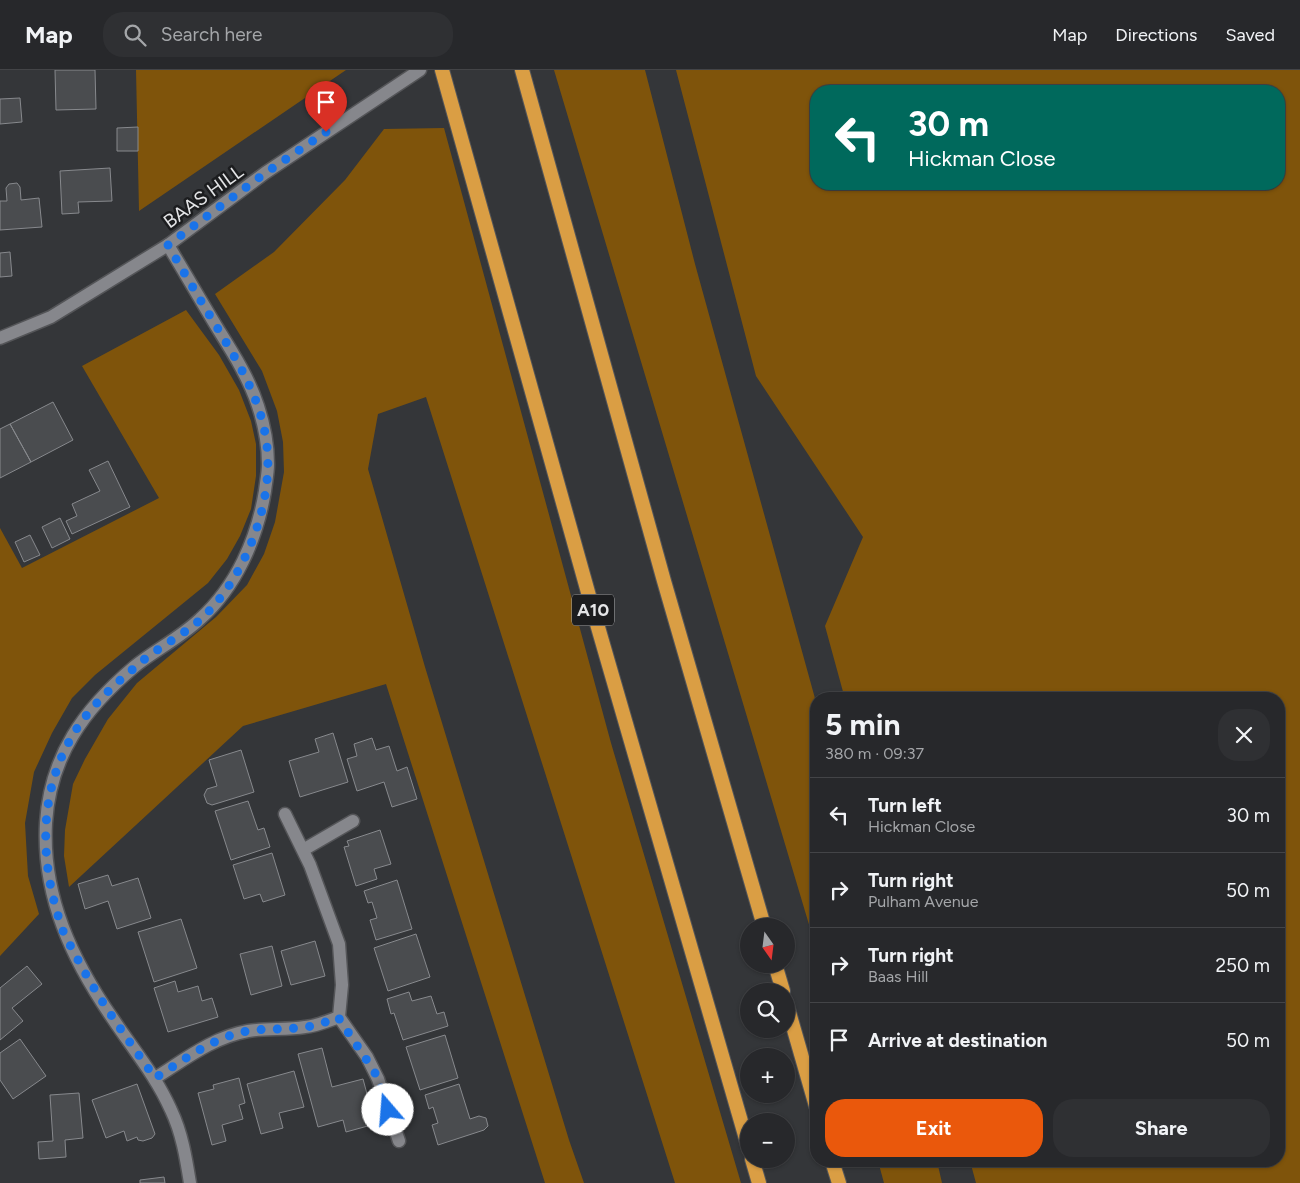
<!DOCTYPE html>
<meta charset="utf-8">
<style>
body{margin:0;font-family:Figtree,sans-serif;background:#2f3033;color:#f1f3f6;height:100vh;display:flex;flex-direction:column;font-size:19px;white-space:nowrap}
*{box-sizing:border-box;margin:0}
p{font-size:16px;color:#a4a6a9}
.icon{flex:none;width:28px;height:28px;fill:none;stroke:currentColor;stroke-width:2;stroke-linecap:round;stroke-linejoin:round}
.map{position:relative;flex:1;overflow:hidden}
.details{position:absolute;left:810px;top:622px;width:475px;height:475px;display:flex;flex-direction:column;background:#27282b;border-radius:20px;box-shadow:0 1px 4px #0004,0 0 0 1px #434447}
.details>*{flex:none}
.hud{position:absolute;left:810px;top:15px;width:475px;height:105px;border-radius:20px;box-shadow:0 1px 4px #0004,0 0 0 1px #434447;background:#00695c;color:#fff;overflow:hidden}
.needle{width:32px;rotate:166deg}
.buttons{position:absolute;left:740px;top:848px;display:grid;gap:10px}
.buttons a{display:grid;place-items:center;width:55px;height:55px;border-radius:50%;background:#27282b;box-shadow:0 1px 4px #0004,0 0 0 1px #434447;font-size:25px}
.pin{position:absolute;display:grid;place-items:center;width:42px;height:42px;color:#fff;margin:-51px -21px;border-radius:50% 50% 50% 0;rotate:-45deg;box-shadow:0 0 5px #0007}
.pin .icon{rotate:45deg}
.me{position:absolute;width:55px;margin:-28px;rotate:342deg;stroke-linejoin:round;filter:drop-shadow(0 0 4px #0008)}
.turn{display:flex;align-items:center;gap:18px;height:105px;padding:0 15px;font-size:22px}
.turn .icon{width:65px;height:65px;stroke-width:2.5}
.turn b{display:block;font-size:35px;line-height:42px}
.round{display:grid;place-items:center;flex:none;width:52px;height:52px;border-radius:20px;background:#2f3033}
.summary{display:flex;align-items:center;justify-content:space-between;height:85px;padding:0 15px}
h1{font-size:30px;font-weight:700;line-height:38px}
.cta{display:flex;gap:10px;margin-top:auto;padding:10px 15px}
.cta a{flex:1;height:58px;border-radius:20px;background:#ea580c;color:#fff;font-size:20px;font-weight:700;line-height:58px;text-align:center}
.cta a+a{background:#2f3033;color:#f1f3f6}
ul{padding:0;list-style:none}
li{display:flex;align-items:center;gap:15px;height:75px;padding:0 15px;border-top:1px solid #434447}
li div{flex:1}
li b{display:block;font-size:19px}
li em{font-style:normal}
header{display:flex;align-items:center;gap:30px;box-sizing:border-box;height:70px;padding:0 25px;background:#27282b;border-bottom:1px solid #434447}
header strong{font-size:24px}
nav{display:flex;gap:28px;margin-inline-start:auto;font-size:18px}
.search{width:350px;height:45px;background:#2f3033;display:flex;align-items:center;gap:12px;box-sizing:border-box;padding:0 18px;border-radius:20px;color:#a4a6a9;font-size:19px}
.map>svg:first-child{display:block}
.green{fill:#7f540b;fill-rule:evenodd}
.building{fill:#4a4c4f;stroke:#87898d}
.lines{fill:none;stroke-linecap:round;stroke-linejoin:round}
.minor-casing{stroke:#545558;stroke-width:15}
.tertiary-casing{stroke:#545558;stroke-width:15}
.trunk-casing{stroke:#545558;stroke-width:16}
.minor{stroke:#86878c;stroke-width:12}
.tertiary{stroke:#86878c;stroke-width:12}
.trunk{stroke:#da9e44;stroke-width:14}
.route{stroke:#1a73e8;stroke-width:9;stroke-dasharray:0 16.2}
.labels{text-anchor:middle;stroke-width:5;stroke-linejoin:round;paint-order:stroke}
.shield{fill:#1c1d1f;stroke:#a8a9ab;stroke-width:1}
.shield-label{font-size:18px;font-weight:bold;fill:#e4e5e7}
.street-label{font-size:19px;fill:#e4e5e7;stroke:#1c1d1f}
</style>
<header>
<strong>Map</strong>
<div class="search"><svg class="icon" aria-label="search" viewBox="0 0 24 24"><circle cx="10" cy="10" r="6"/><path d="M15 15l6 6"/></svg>Search here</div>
<nav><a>Map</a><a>Directions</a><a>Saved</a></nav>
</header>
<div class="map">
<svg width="1300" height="1113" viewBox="0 0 1300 1113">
<rect width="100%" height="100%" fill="#343639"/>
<path class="green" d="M136 0H346L139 141Z
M554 0H645L695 194 816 632V878Z
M676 0H1300V1113H976L970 1091H1279V629H845L825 556 863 467 756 306ZM816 21H1279V114H816Z
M444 58 611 673 741 1113H675L426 327 378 344 368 399 425 597 569 1070 584 1113H545L386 614 243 656 69 817 64 786 65 760 73 714 85 689 108 649 137 613 216 547 247 515 264 484 275 452 284 402 283 372 277 341 262 301 215 224 274 182 345 110 384 59Z
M186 240 219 285 239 320 251 351 256 374V406L251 439 240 466 227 489 208 513 95 605 72 628 52 663 34 702 25 753 28 806 39 844 0 886V458L22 498 159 428 82 296Z
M878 1091H937L942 1113H884Z"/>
<path class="building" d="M55 0H95L96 39 56 40Z
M20 28 22 52 0 54V29Z
M138 57V81H117V58Z
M110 98 112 131 78 132 79 143 62 144 60 101Z
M17 113 20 117 21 130 39 128 42 157 0 160V131H7L6 118 9 114Z
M10 182 12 206 0 207V183Z
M53 332 73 370 31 392 10 354Z
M10 354 31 392 0 408V359Z
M108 391 130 437 72 464 66 451 77 446 72 434 100 421 89 400Z
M60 448 70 469 52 478 42 457Z
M30 465 40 485 24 492 15 472Z
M333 663 348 712 300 727 289 691 319 682 315 669Z
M372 668 376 680 389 676 397 701 407 697 417 729 392 737 384 712 357 721 347 689 357 686 354 674Z
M241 680 254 722 212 735 207 733 204 725 207 719 217 716 209 690Z
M248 731 258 760 264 758 270 777 231 790 215 741Z
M380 760 391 794 374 799 377 809 356 816 344 777 349 776 347 771Z
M272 783 285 825 263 832 260 824 244 829 233 795Z
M108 805 112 816 138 808 151 848 117 859 108 831 85 839 78 814Z
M397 810 412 859 376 870 370 850 377 848 372 832 368 833 364 821Z
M181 849 197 898 154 912 138 862Z
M416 864 430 907 388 921 374 878Z
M315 871 325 906 291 915 281 881Z
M272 876 282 916 251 925 240 884Z
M27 896 42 914 12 938 23 951 0 970V918Z
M175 911 178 922 198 916 202 931 212 928 218 947 168 962 154 918Z
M409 922 412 931 431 926 437 944 444 942 448 956 403 970 394 943 391 944 387 929Z
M445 965 458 1008 420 1020 406 977Z
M20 969 46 1006 13 1029 0 1010V983Z
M322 978 332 1017 363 1009 375 1054 346 1062 343 1050 318 1057 298 984Z
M294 1001 304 1037 279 1043 283 1058 261 1064 247 1014Z
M239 1008 245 1033 239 1035 243 1049 222 1055 226 1071 212 1075 198 1023 214 1019 213 1015Z
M137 1014 155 1064 152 1068 143 1071 138 1070 137 1067 127 1071 124 1061 106 1068 92 1030Z
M459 1014 470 1049 479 1046 486 1048 488 1056 484 1060 438 1075 432 1055 438 1053 433 1037 429 1039 425 1025Z
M79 1023 83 1068 65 1070 66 1087 39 1089 38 1072 53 1071 50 1025Z
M164 1107 165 1113H140V1110Z"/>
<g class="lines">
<g class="minor-casing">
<path id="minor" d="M168 175C185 203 201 231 218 259 233 283 249 308 258 336 264 354 268 375 268 394 268 403 266 412 265 421 257 469 236 517 200 549 180 568 155 580 134 597 84 639 50 686 46 753 42 826 72 890 113 949 133 979 156 1006 171 1040 182 1063 186 1088 190 1113
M285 744 310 795 339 874 342 915 339 947
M303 780 353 751
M155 1008C184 990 213 967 248 961 267 958 286 960 305 957 317 956 328 951 339 947L367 987 378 1009 399 1071"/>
</g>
<g class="tertiary-casing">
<path id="tertiary" d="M0 268 51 247 168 175 265 103 420 0"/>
</g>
<g class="trunk-casing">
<path id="trunk" d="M442 0 591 533 749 1079
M522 0 664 511 764 856
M775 894 783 921
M786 932 816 1036
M752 1089 759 1113
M832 1091 839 1113"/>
</g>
<use href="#minor" class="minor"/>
<use href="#tertiary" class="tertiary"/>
<use href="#trunk" class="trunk"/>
</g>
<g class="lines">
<path class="route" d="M326 62 264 104 168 175C184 203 201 231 218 259 239 294 260 328 266 369 276 430 245 509 200 550 179 568 153 580 133 599 115 614 96 632 82 651 38 712 38 786 61 855 64 866 71 876 76 886 98 929 127 968 155 1008 184 990 213 967 248 961 267 958 286 960 305 957 317 956 328 951 338 947L372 998 378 1008 388 1040"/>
</g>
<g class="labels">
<rect class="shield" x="572" y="524.5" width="42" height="31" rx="4"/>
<g class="shield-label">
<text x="593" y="546">A10</text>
</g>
<g class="street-label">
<text transform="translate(203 126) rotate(-36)" y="7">BAAS HILL</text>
</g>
</g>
</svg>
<div class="buttons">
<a><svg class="needle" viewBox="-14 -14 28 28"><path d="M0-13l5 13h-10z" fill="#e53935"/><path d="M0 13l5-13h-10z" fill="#a4a6a9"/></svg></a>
<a><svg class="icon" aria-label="search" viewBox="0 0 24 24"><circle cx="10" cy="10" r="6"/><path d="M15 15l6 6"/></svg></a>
<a>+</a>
<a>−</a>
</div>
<div class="pin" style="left:326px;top:62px;background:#d93025"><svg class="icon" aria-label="arrive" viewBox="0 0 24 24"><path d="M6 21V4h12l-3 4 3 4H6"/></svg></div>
<svg class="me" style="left:388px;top:1040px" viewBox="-20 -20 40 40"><circle r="19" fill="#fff"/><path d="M0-13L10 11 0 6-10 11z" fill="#1a73e8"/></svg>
<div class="hud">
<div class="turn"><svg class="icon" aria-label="left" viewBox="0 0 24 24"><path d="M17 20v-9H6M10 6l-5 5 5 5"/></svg><div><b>30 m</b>Hickman Close</div></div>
</div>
<section class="details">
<div class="summary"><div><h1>5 min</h1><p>380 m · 09:37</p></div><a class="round"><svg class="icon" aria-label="close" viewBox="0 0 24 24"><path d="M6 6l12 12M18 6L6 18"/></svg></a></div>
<ul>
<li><svg class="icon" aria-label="left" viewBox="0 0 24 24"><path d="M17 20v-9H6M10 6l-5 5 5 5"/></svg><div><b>Turn left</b><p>Hickman Close</p></div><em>30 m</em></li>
<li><svg class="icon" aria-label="right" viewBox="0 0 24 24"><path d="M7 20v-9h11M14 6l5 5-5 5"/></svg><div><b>Turn right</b><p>Pulham Avenue</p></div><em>50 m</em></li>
<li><svg class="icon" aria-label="right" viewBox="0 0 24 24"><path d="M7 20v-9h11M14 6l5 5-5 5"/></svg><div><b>Turn right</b><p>Baas Hill</p></div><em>250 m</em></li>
<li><svg class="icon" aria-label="arrive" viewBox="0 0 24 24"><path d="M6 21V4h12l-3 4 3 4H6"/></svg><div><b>Arrive at destination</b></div><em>50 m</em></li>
</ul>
<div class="cta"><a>Exit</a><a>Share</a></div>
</section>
</div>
